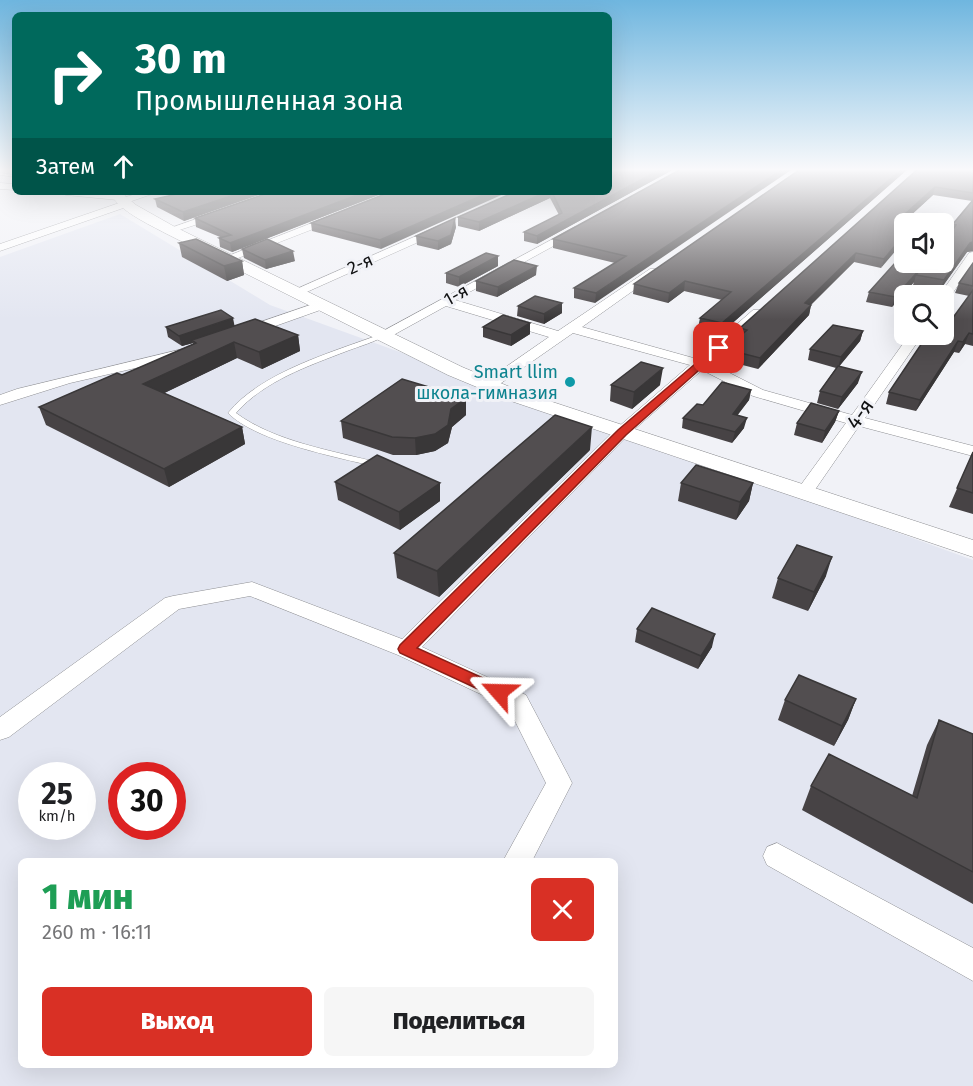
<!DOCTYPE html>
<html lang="ru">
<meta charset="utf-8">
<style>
body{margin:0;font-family:"Fira Sans",sans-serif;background:#f6f6f6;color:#202124;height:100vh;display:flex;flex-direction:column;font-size:22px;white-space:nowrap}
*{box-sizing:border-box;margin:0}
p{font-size:20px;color:#757577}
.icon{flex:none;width:33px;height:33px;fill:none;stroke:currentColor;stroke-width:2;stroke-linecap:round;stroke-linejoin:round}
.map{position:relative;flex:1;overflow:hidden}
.drawer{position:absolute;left:18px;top:858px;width:600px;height:210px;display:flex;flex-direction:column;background:#fff;border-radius:9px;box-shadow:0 6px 24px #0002}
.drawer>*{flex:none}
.guide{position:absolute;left:12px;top:12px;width:600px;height:183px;border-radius:9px;box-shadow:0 6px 24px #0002;background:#00695c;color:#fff;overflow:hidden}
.controls{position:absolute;left:894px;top:213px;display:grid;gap:12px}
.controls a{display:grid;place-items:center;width:60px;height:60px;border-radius:9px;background:#fff;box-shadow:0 6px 24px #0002;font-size:30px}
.speed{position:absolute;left:18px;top:762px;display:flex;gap:12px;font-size:30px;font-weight:700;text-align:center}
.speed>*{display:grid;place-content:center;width:78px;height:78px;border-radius:50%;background:#fff;box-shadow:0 6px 24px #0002;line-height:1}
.speed small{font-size:15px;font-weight:400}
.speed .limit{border:9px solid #d22;background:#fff;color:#111}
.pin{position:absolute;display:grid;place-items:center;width:51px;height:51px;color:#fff;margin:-26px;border-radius:12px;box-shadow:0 3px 9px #0006}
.me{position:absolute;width:66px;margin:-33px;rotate:295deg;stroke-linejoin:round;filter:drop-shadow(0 0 4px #0008)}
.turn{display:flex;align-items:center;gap:21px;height:126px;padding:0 24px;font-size:27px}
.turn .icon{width:78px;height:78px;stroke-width:2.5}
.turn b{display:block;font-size:42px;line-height:51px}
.then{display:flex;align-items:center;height:57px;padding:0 24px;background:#0003;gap:12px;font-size:22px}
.round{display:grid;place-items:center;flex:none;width:63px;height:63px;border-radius:9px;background:#f6f6f6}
.headline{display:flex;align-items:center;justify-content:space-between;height:102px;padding:0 24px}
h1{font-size:36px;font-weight:800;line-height:45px;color:#1e9e55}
.action{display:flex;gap:12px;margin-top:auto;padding:12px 24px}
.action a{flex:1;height:69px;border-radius:9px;background:#d93025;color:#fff;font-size:24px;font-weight:800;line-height:69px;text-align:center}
.action a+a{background:#f6f6f6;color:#202124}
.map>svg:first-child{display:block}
.built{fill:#e3e6f1;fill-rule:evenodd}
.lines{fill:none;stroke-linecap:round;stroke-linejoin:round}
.lane-casing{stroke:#8e8f93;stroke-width:1}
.street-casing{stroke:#8e8f93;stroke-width:1}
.secondary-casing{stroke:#8e8f93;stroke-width:1}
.lane{fill:#fff;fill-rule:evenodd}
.street{fill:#fff;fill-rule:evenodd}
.secondary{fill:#fff;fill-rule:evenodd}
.wall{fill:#474345}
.shaded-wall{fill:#393738}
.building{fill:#524e50;stroke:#393738;stroke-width:1.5}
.route{fill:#d93025;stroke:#8d1f18;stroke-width:1.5}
.culture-dot{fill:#0f9aa8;stroke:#f1f2f7;stroke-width:2}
.labels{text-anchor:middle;stroke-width:6;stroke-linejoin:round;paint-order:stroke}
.far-street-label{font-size:18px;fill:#101112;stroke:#f1f2f7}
.far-culture-label{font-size:18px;fill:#0d838f;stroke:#f1f2f7;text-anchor:end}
.street-label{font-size:21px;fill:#101112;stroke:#f1f2f7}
</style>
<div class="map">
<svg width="973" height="1086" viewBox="0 0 973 1086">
<rect width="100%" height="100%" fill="#f1f2f7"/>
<path class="built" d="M120 214 270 305 973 560V1086H0V257ZM32 776H82V826H32ZM122 776H172V826H122ZM21 861H615V1065H21Z"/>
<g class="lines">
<g class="lane-casing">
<path id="lane" d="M0 173 15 175V177L0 175Z
M381 334 386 335C375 342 360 346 347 351 308 366 264 381 236 413 275 442 334 451 380 463L381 465 380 467H377C337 457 257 442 228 413 261 372 333 352 381 334Z"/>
</g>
<g class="street-casing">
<path id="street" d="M0 183 15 184V190L0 189Z
M61 192 118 194 122 198 143 192H158L129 202V206L0 251V244L119 203 118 200 66 195Z
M219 211 224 214 223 216 170 233 165 230Z
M335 214 339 215V219L233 260 229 261 223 258Z
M439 226 444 229 443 231 300 295 296 296 290 292Z
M575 227 579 228V232L455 300 558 331 650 269H658V273L582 327 697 359 753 310H763L764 313 763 316 710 363 763 390 852 415 910 334H923L865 418 973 446V456L859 426 810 497H798L795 493 846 423 753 396 702 370 628 435 422 647 526 695 568 775 572 783 532 861H503L546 783 508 707 398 655 250 596 179 609 9 737 0 740V717L165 598 173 596 252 582 402 639 616 429 690 365 573 333 494 388 489 389 482 385 484 382 549 337 446 306 388 338 383 339 376 335Z
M973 252V263L948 300 944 301V296H939L969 253Z
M322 301 328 305 326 308 250 335H240L238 332 240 329Z
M183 349 190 353 188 356 70 383 0 405V395L17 389Z
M777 843 973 948V981L767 865 763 856 767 847Z"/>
</g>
<g class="secondary-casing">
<path id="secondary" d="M112 192H124L125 196 136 205 175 227 462 367 522 392 973 540V557L508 400 448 375 165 233C152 226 111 207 112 192Z"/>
</g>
<use href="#lane" class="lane"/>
<use href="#street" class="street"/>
<use href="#secondary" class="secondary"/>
</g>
<path class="wall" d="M609 168H676L537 244 524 241V232L559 215 550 198 479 231 458 226V217L515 192H609Z
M683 168 595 303 574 298V288L615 263 553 248V239Z
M802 168H909L720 334 698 328 700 318 722 300 684 291 668 303 633 294 634 284Z
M919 168H973V251L967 252 940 290 913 285 914 282 892 307 866 302 869 292 920 270 950 233 953 224 972 201 933 195 902 223 881 268 854 262 811 305 809 315 758 369 723 360 725 349 738 337 740 328Z
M171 192H267L184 221 157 207 155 199 172 195Z
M271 192H386L232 252 220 247 219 238 220 237 196 227 195 218Z
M390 192 381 249 312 231 311 223Z
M456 227 451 244 438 250 417 245 416 236Z
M179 243 242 261 244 275 227 281 182 257Z
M242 249 295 261 266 269 244 258Z
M973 263V346L965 344 959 353 954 352 916 411 886 404 889 392 944 330 969 296 955 293 959 283Z
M498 266 459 287 446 283V273Z
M536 275 497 297 476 291V281Z
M562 303V313L544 324 517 316 518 306Z
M235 326 298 335 300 351 262 369 237 358 164 393 242 427 245 444 169 487 46 425 39 407 122 375 193 344V343L182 346 168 337 166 327Z
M483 327 530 334 511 346 483 337Z
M863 331 860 341 839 366 858 383 838 409 817 403 820 391 836 368 808 360 810 349Z
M611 385H660L632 409 610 401Z
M751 390 749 400 737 415 744 428 732 443 682 428 683 418 703 405Z
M466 398V415L452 427 448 443 435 451 416 455H393L343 438 341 421Z
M839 411 835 422 822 443 794 435 797 423Z
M590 450 439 597 397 578 394 553Z
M973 452V514L949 507Z
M335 482 440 483V501L400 530 338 500Z
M681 483H753L749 501 736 520 678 501Z
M826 576 808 611 772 598 778 578Z
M637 629 712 647 698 669 635 642Z
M856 699 848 720 834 746 778 720 785 700Z
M939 720 973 734V904L802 810 811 786 912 796 927 745Z"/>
<path class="shaded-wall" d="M663 168H676L537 244V236Z
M784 168H794L595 303 596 293Z
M903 168H909L720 334 722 323Z
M935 187 933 195 894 231 896 222Z
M243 192H267L184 221 183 212Z
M365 192H386L232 252 230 243Z
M490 192H508L381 249 380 240Z
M546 192H551L550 198 479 231V222Z
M455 218 456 227 451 244 438 250V241Z
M904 235V241L881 268 884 259Z
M973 242V251L967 252 940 290 944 280 970 243Z
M293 251 295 261 266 269 265 260Z
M856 253 854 262 802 313 805 303Z
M498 256V266L459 287V277Z
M242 261 244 275 227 281 224 266Z
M537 266 536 275 497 297 498 287Z
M921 268 918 276 916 275 914 282 892 307 895 297Z
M685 281 684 291 668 303 669 293Z
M562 303V313L544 324V314Z
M811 305 809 315 758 369 760 358Z
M233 318 235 328 192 340 193 343 182 346 179 336Z
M530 323V334L511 346V335Z
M863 331 860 341 838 368 841 357Z
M969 333 965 344 959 353 963 342Z
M298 335 300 351 262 369 259 352Z
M958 341 954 352 916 411 920 400Z
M234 342 237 358 148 401 143 384Z
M663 368 660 385 632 409 634 392Z
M862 372 858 383 838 409 842 397Z
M751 390 749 400 731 424 733 414Z
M466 398V415L452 427 448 443 435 451 416 455 415 438Z
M839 411 835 422 822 443 825 431Z
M747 418 744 428 732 443 735 432Z
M242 427 245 444 169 487 164 469Z
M592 427 590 450 439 597 437 571Z
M440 483V501L400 530 399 512Z
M753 483 749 501 736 520 740 502Z
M832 557 826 576 808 611 814 592Z
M715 634 712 647 698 669 701 656Z
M856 699 848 720 834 746 842 726Z"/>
<path class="building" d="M609 168H663L537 236 524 232 562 213 552 192H609Z
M683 168H784L596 293 574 288 626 256 553 239Z
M802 168H903L722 323 700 318 731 292 685 281 669 293 634 284Z
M919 168H973V193L935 187 896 222 905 224 904 235 884 259 856 253 805 303 811 305 760 358 725 349 747 330 740 328Z
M186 192H243L183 212 155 199Z
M271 192H365L230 243 219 238 231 235 195 218Z
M390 192H490L380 240 311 223Z
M515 192H546L479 222 458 217Z
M973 200V242L970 243 944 280 916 275 926 262H944V242L956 225 953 224Z
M455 218 451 235 438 241 416 236Z
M196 239 242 261 224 266 179 243Z
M267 239 293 251 265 260 242 249Z
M486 253 498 256 459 277 446 273Z
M514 260 537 266 498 287 476 281Z
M895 263 921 268 895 297 869 292Z
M973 263V286L959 283Z
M973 290V334L969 333 963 342 958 341 920 400 889 392 928 334H944V330Z
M535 296 562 303 544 314 518 306Z
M221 310 233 318 179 336 166 327Z
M503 315 530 323 511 335 483 327Z
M255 319 298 335 259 352 234 342 143 384 242 427 164 469 39 407 117 373 122 375 196 343 192 340Z
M833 325 863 331 841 357 810 349Z
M641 362 663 368 634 392 611 385Z
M838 366 862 372 842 397 820 391Z
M402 379 466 398 451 409 448 425 435 434 415 438 392 437 341 421Z
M722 382 751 390 733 414 747 418 735 432 683 418 697 404 703 405Z
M811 403 839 411 825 431 797 423Z
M555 415 592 427 437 571 394 553Z
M973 452V493L957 488Z
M377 455 440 483 399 512 335 482Z
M696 465 753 483 740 502 681 483Z
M797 545 832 557 814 592 778 578Z
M652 608 715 634 701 656 637 629Z
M799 675 856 699 842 726 785 700Z
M939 720 973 734V872L811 786 829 754 917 798Z"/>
<linearGradient id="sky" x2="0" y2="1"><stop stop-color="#6fb6df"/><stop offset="0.53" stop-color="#f9f9fb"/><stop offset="1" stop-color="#f9f9fb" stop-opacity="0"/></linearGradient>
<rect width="973" height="320" fill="url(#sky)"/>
<path class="route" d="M716 346 724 348 626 435 417 648 505 688 507 692 505 696 499 698 493 696 400 653 398 649 400 645 618 430Z"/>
<circle class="culture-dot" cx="570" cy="382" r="6"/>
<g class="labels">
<g class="far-street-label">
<text transform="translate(360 264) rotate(-24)" y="6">2-я</text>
<text transform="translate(456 295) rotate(-29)" y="6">1-я</text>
</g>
<g class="far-culture-label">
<text x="558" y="378">Smart llim<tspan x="558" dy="21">школа-гимназия</tspan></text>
</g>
<g class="street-label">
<text transform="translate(860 414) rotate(-55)" y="7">4-я</text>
</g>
</g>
</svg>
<div class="controls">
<a><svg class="icon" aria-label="sound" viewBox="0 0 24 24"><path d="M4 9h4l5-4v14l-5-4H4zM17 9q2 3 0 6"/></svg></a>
<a><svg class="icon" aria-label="search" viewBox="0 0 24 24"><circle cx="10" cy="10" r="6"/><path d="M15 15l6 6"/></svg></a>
</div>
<div class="speed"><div>25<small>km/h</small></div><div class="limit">30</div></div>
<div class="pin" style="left:719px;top:348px;background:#d93025"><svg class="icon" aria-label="arrive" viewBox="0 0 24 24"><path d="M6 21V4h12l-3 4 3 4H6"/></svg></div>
<svg class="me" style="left:499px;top:692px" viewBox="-20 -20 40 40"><path d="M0-17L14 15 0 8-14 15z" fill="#d93025" stroke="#fff" stroke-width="4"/></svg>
<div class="guide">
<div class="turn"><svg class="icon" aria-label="right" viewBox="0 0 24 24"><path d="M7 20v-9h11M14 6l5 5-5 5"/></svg><div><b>30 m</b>Промышленная зона</div></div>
<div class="then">Затем<svg class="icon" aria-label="ahead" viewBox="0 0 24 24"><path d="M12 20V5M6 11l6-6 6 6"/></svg></div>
</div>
<section class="drawer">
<div class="headline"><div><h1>1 мин</h1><p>260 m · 16:11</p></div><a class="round" style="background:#d93025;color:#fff"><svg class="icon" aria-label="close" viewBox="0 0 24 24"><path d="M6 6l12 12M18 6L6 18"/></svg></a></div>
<div class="action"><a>Выход</a><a>Поделиться</a></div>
</section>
</div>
